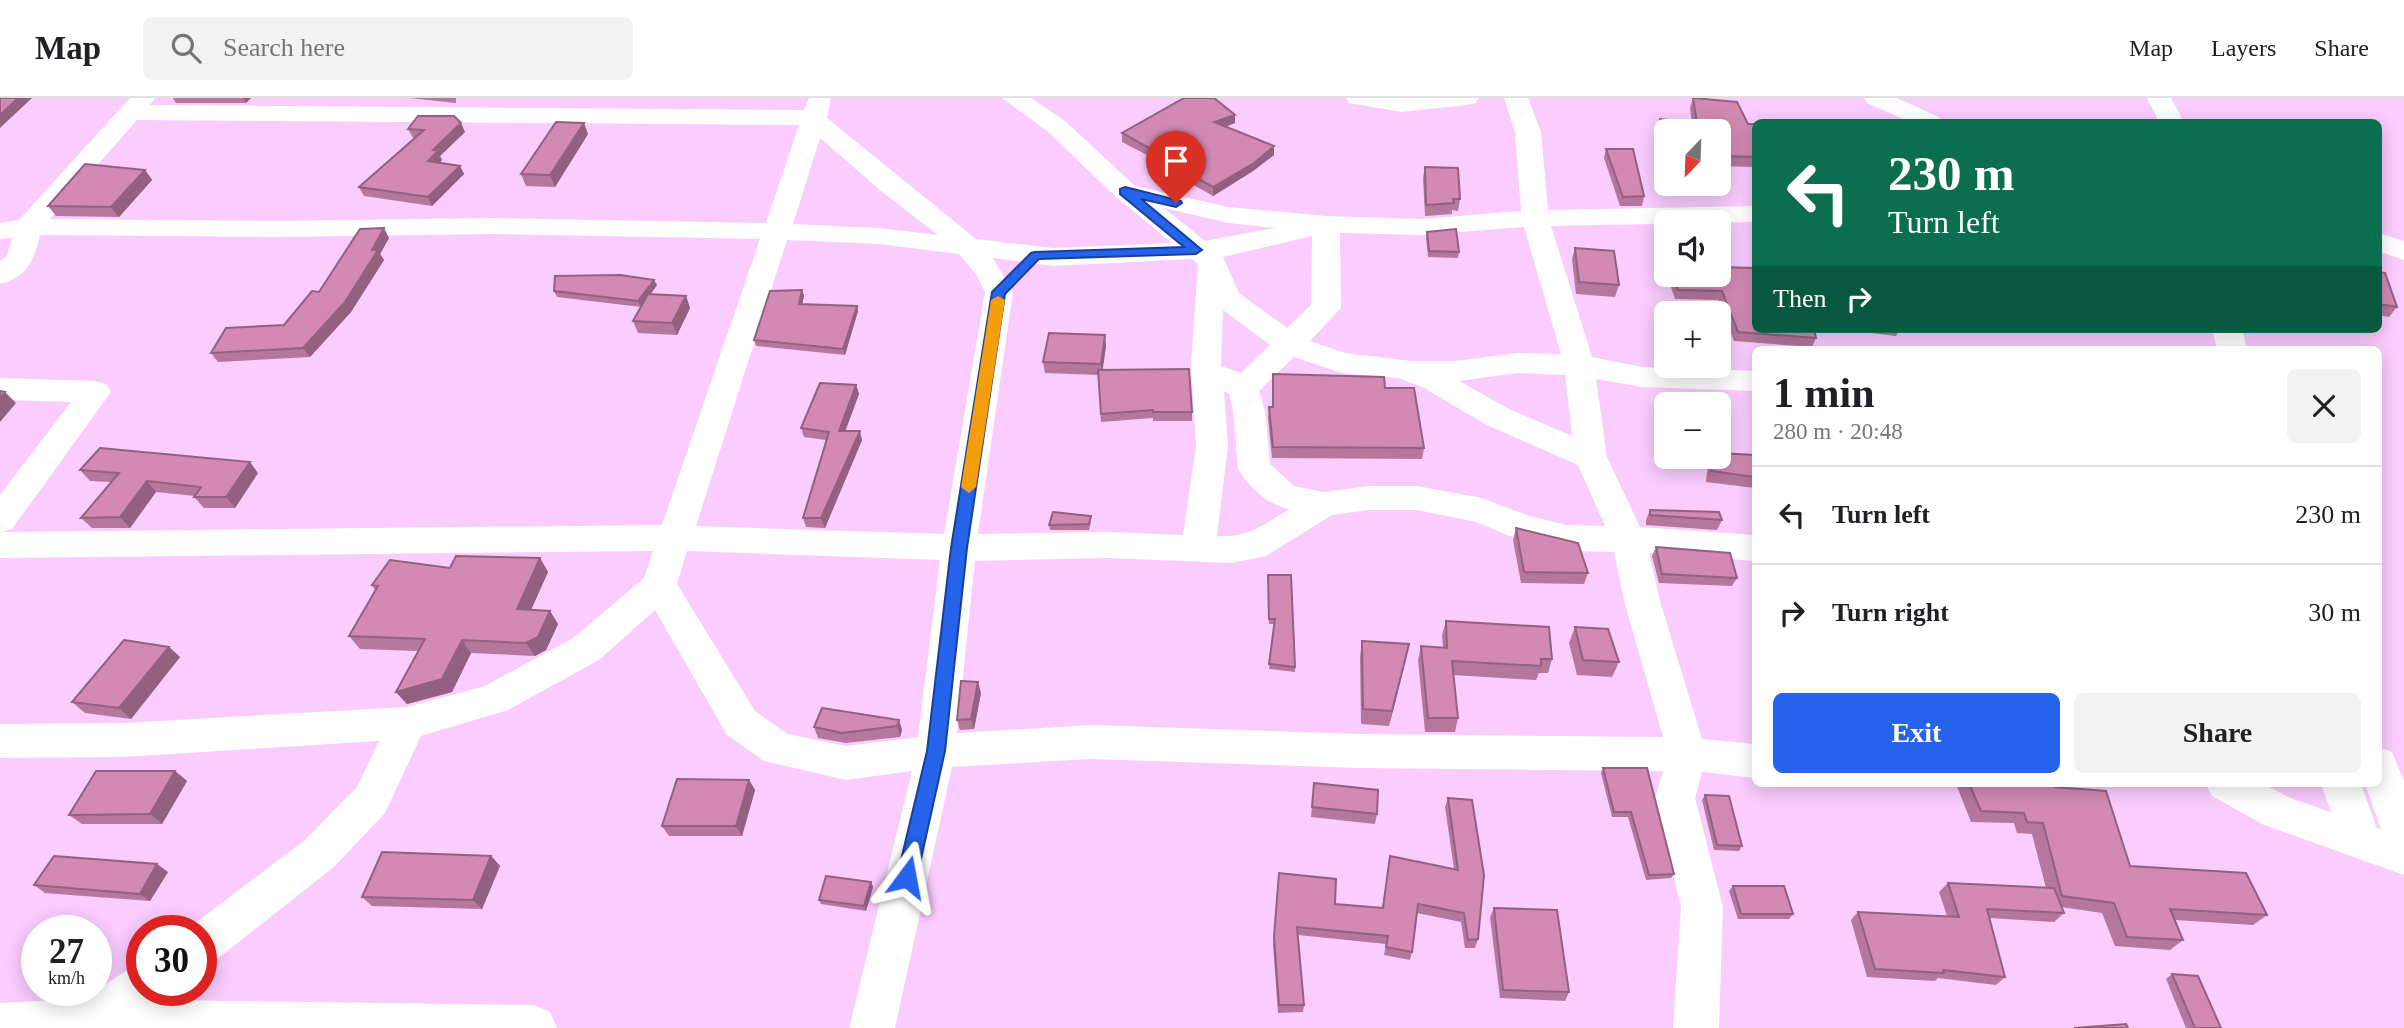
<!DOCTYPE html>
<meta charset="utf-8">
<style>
body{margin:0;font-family:Georgia,serif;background:#f2f2f2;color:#202124;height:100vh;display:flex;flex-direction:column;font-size:26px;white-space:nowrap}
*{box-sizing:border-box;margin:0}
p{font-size:23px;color:#757577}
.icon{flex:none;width:38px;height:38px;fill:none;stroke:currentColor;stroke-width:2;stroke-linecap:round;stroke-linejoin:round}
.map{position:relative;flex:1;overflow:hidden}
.drawer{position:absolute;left:1752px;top:248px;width:630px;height:441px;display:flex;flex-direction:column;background:#fff;border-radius:10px;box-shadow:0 4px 18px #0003}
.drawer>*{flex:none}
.top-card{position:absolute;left:1752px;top:21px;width:630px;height:214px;border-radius:10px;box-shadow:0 4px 18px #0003;background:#0b6e4f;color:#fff;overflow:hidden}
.needle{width:46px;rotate:203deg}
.controls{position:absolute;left:1654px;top:21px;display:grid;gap:14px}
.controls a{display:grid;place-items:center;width:77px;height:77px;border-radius:10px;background:#fff;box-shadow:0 4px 18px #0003;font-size:35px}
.speed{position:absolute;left:21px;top:817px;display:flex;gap:14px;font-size:35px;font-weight:700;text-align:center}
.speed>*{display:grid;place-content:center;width:91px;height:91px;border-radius:50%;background:#fff;box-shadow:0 4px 18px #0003;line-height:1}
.speed small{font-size:18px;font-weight:400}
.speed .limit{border:10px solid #d22;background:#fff;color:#111}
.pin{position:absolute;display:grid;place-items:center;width:60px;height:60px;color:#fff;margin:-72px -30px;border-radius:50% 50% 50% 0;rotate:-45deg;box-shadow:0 0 7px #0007}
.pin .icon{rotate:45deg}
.me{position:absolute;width:77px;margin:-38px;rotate:13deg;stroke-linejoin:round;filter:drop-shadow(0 0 5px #0008)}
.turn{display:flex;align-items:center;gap:24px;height:147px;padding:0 21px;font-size:32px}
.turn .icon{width:91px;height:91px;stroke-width:2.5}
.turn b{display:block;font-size:49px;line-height:60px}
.then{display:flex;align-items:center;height:66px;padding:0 21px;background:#0003;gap:14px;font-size:26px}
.round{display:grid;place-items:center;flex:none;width:74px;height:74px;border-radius:10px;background:#f2f2f2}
.head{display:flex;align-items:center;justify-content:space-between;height:119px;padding:0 21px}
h1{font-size:42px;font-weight:700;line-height:52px}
.action{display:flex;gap:14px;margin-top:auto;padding:14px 21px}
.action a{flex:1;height:80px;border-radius:10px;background:#2563eb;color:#fff;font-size:28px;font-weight:700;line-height:80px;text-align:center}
.action a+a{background:#f2f2f2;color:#202124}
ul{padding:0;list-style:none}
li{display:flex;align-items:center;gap:21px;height:98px;padding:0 21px;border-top:2px solid #e0e0e0}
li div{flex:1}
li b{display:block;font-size:26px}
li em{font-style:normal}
header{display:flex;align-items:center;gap:42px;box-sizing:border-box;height:98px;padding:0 35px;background:#fff;border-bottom:2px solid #e0e0e0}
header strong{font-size:33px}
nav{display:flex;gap:38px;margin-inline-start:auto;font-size:24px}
.search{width:490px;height:63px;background:#f2f2f2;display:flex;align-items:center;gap:18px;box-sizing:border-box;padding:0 24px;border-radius:10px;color:#757577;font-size:26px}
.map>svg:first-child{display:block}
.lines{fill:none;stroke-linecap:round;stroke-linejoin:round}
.minor{fill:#fff;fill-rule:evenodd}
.wall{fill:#b5779c}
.shaded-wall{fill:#93617f}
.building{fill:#d28ab5;stroke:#93617f;stroke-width:2}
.route{fill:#2563eb;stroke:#184099;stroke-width:2}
.slow{fill:#f59e0b}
</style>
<header>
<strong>Map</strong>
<div class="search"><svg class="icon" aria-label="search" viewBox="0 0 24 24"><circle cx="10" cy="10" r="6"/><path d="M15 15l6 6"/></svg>Search here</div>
<nav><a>Map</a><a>Layers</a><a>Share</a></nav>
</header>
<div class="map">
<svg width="2404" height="930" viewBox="0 0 2404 930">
<rect width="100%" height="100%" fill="#faccff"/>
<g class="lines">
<path class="minor" d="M130 0H155L150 7 804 12 809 0H831L827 20 976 141 1053 150 1172 145 1116 99 1047 33 1002 0H1031L1065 23 1135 88 1228 109 1326 118 1422 121 1521 113 1515 34 1504 0H1528L1541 34 1548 112 1755 108V124L1551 128 1592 259 1642 269 1755 273V293L1642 289 1596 281 1607 359 1640 429 1755 437V463L1649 455 1660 503 1702 641 1755 646V680L1702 674 1695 700 1723 809 1719 930H1673L1681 809 1655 700 1663 673 1358 670 1091 661 952 669 895 930H849L912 673 846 682 764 663 727 637 655 512 599 562 508 612 421 638 385 715 335 768 216 862 201 868V833L186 832 305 742 357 689 379 643 122 659 0 660V626L122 625 407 609 485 588 573 540 644 480 653 453 0 460V397L71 304 0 302V280L95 283 106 286 111 294 12 431 3 434 662 427 760 141 490 136 274 139 40 137C34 163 28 179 0 186V163L7 158 12 140 0 141V125L19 122ZM137 22 799 27 766 125 490 120 274 123 50 121ZM820 40 881 93 938 137 878 130 793 126ZM1164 110 1228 125 1275 130 1205 143ZM1524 129 1561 256 1517 255 1455 263H1412L1345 255 1310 243 1341 210 1340 135 1422 137ZM1312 138 1311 207 1287 230 1239 195 1223 159ZM787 142 878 146 959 156 977 178 985 194 944 436 696 428ZM993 160 1053 168 1192 161 1198 166 1191 266 1196 348 1183 437 1107 434 978 436 1013 194ZM1223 212 1270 247 1241 275 1221 268ZM1294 259 1342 275 1398 280 1422 289 1487 327 1578 367 1605 428 1567 427 1529 418 1482 400 1417 388H1369L1324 394 1294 388 1270 366 1265 313 1259 293ZM1517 275 1565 277 1572 338 1509 311 1459 283ZM1224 293 1229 296 1233 313 1238 371C1248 389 1268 407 1289 411 1263 427 1249 440 1217 438L1228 348ZM1369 412H1417L1476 424 1510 438 1567 453 1614 454 1624 503 1663 639 1358 636 1091 627 957 635 975 463 1107 460 1231 465 1266 458 1332 417ZM687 453 940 462 918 639 846 648 787 636 755 613 677 486Z
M1346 0H1479L1476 5 1467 7 1402 14 1349 5Z
M1864 0H1897L1939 19 1943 24H1910L1867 5Z
M2147 0H2171L2184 24H2159Z
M2378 135 2404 143V162L2378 153Z
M2212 231H2242L2247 252H2217Z
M2378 649 2392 654 2404 683V777L2264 727 2212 698 2206 686H2263L2290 700 2331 714 2321 686H2361L2377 730 2381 731 2365 686H2378Z
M142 866V892H162L158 902 534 907 550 914 557 930H0V905L83 901 126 873Z"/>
</g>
<path class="wall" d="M173 0H251L246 5H176Z
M409 0H463H456V5Z
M1693 0 1748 26H1755V69L1719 68 1718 33H1666V59L1656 58 1657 31 1660 21 1692 25 1690 10Z
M1235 17V25L1226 29 1274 57 1253 73 1213 98 1166 71V67L1122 44V35Z
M408 31 465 34 440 58 442 62 439 65 460 68 464 76 432 108 364 98 359 89 414 40H413Z
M588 36 555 89 526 88 521 76Z
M1606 51 1644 98 1642 108H1620L1604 60Z
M1425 69 1460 101 1458 113 1452 112V116L1425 118 1423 80Z
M145 72 152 82 119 119 56 118 48 108Z
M1427 134 1459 154 1458 160 1428 159 1426 139Z
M1661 139H1666V173L1658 148Z
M389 140 380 156 384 162 351 214 310 259 218 264 211 255 284 227 319 194Z
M1575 150 1619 187 1615 199 1576 196 1572 161Z
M2378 174 2397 209 2389 219 2378 217Z
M1667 177H1718L1816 240 1812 249 1734 243 1718 202 1675 201Z
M657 187 650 197 686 198 690 210 677 237 638 235 633 223 641 209 557 199 554 193Z
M802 192 804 198 802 206 857 208 858 213 845 257 756 248 754 242Z
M1855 231H1900L1896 238 1855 233Z
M1106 248 1102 272 1192 314V323H1153V320L1101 324 1098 277 1045 275 1043 264Z
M1273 276 1385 290 1424 350 1422 361 1272 360 1268 320 1269 309H1272Z
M856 287 859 296 845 333 862 342 825 430 806 429 803 420 826 342 804 339 801 330Z
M1755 357V390L1706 384 1708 366 1711 359Z
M80 372 258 375 235 410H204L194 399 195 398 156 394 130 430H92L81 420 111 384 90 383Z
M1650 412 1722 422 1717 432 1646 427V422Z
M1091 424 1089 432H1050L1049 427Z
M1516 430 1588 475 1584 486 1521 485 1513 442Z
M1656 449 1737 480 1732 488 1659 485 1652 458Z
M540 460 548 474 531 512 550 513 558 526 546 552 535 558 471 555 452 594 407 606 396 594 418 553 360 551 349 538 375 492 372 487 450 470Z
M1268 482 1295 569V574L1269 571 1274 526H1269Z
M1446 523 1552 561 1548 575H1539L1536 582 1453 577 1458 620 1455 634H1425L1418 562 1421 548 1443 549 1442 537Z
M1575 529 1619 564 1612 579 1577 577 1569 545Z
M1362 543 1409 546 1389 628 1361 626 1360 559Z
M169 549 180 559 131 621 85 615 72 604Z
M981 595 974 631 960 632 957 622Z
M899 622 902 632 900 639 846 645 818 640 814 629Z
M1603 670 1674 776 1671 780 1646 782 1628 719H1612L1601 675Z
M175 673 187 683 162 726H82L69 717Z
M749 682 755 692 742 738H669L662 728Z
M1314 685 1377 716 1375 726 1311 719Z
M1956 686H2054L2055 689 2130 768 2267 817 2253 827 2175 822 2183 842 2170 852 2115 848 2102 815 2061 809 2064 815 2054 824 1989 820 2005 879 1996 887 1938 880 1935 883 1867 879 1851 822 1858 814 1947 818 1939 794 1948 785 2046 790 2032 736 2017 735 2014 725 1971 724Z
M1705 697 1742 748 1739 753 1714 752 1702 702Z
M1448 700 1478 841 1475 850H1465L1461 824 1417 815 1412 854 1410 862 1384 857 1386 846 1298 837 1304 907 1303 914 1278 915 1273 847 1279 775 1335 806 1382 810 1390 758 1454 771 1445 709Z
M491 758 500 768 482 811 372 808 362 799Z
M168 774 150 803 45 795 34 787Z
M871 784 873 789 866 813 821 806 819 802Z
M1733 788 1793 816 1789 821H1738L1729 793Z
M1494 810 1569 894 1565 903 1500 900 1490 819Z
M2172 876 2221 930H2186L2166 881Z"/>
<path class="shaded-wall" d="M18 0H32L0 30V17Z
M243 0H251L246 5Z
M1235 17V25L1214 32V24Z
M461 25 465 34 440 58 442 62 432 72 428 63 433 52Z
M584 25 588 36 555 89 550 77Z
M1274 48V57L1253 73 1213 98V89Z
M460 68 464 76 432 108 428 99Z
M145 72 152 82 119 119 111 109Z
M384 130 389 140 380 156 384 162 351 214 310 259 303 250 372 152Z
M654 182 657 187 641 209 638 203Z
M802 192 804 198 801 212 799 206Z
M686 198 690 210 677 237 672 225Z
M857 208 858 213 845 257 843 251Z
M1105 237 1106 248 1102 277 1101 266Z
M856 287 859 296 842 342 839 333Z
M5 294 16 305 0 324V300Z
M860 333 862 342 825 430 821 420Z
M250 364 258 375 235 410 226 399Z
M147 383 156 394 130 430 120 419Z
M540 460 548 474 525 525 517 511Z
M550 513 558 526 546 552 535 558 526 545Z
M462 542 471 555 452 594 407 606 396 594Z
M1409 546 1406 562 1389 628 1392 613Z
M169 549 180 559 131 621 119 610Z
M978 584 981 595 974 631 971 621Z
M899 622 902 632 900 639 897 628Z
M175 673 187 683 162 726 150 716Z
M749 682 755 692 742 738 736 728Z
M491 758 500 768 482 811 473 802Z
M157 766 168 774 150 803 140 796Z
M871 784 873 789 866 813 864 808Z"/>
<path class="building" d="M0 0H18L0 17Z
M1184 0H1214L1235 17 1214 24 1274 48 1254 65 1213 89 1166 63 1169 61 1122 35Z
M1693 0 1737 4 1748 26H1755V59L1723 58 1721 51H1718V33H1666V48H1659L1660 21 1697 25Z
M418 18H454L461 25 433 52 438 53 428 63 460 68 428 99 359 89 424 32 408 31Z
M556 24 584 25 550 77 521 76Z
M1606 51H1633L1644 98 1623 99Z
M85 66 145 72 111 109 48 108Z
M1425 69 1458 70 1460 101H1453L1454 105 1426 107Z
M384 130 372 152H378L345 204 303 250 211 255 226 230 284 227 312 193 319 194 360 131Z
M1456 131 1459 154 1429 153 1427 134Z
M1661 139H1666V155Z
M1575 150 1614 153 1619 187 1579 184Z
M1718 169 1755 170V231H1814L1816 240 1738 234 1722 193 1678 192 1673 177H1718Z
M2378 174 2385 175 2397 209 2378 206Z
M620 177 654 182 638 203 554 193 555 178Z
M802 192 799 206 857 208 843 251 754 242 770 193Z
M648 196 686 198 672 225 633 223Z
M1049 235 1105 237 1101 266 1043 264Z
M1189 271 1192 314H1153V312L1101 316 1098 272Z
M1273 276 1384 279 1385 290H1414L1424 350 1273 349 1269 309H1273Z
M820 285 856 287 839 333H860L821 420H803L829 334 801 330Z
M0 293 5 294 0 300Z
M100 350 250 364 226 399H194L201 389 147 383 120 419 81 420 119 375 80 372Z
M1718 355 1755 357V379L1711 373 1712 359H1718Z
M1650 412 1719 414 1722 422 1650 417Z
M1053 414 1091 418 1089 426 1049 427Z
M1516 430 1578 445 1588 475 1524 474Z
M1656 449 1730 455 1737 480 1662 476Z
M456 458 540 460 517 511 550 513 538 539 526 545 462 542 442 581 396 594 425 541 349 538 378 488 372 487 390 462 450 470Z
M1268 477H1291L1295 569 1269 566 1275 521H1269Z
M1446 523 1549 529 1552 561H1541V568L1452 563 1458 620H1428L1421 548 1447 550Z
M1575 529 1608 531 1619 564 1583 562Z
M124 542 169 549 119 610 72 604Z
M1362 543 1409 546 1392 613 1363 611Z
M961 583 978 584 971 621 957 622Z
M822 610 899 622 897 628 842 635 814 629Z
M1603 670H1647L1674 776 1649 777 1631 714H1614Z
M96 673H175L150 716 69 717Z
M677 681 749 682 736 728H662Z
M1314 685 1378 692 1377 716 1312 709Z
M1969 686H2054L2055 689 2106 693 2130 768 2246 775 2267 817 2170 811 2183 842 2127 839 2114 805 2062 798 2043 725 2027 724 2024 715 1981 713Z
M1705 697 1729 698 1742 748 1717 747Z
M1448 700 1472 702 1484 777 1478 841 1468 842 1464 815 1418 806 1412 854 1386 849 1388 838 1297 829 1304 907H1279L1274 839 1279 775 1336 781 1335 806 1383 810 1390 758 1458 772Z
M382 754 491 758 473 802 362 799Z
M54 758 157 766 140 796 34 787Z
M826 778 871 784 864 808 819 802Z
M1948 785 2054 790 2064 815 1987 811 2005 879 1943 872 1944 875 1875 871 1858 814 1959 819Z
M1733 788H1784L1793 816H1741Z
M1494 810 1557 812 1569 894 1503 892Z
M2172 876 2198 878 2221 930H2195Z
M2126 926 2128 930H2074Z"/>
<path class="route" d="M1125 89 1181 103 1182 105 1176 109 1141 101 1202 152 1196 156 1039 161 1005 196 967 450 945 653 917 779 914 785 907 788 900 785 897 779 927 653 951 450 992 194 1031 155 1035 154 1184 149 1120 96V91Z"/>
<path class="slow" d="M998 198 1005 202 976 389 969 395 961 389 991 202Z"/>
</svg>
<div class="controls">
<a><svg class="needle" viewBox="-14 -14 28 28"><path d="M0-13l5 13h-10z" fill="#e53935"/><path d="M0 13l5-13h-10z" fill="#757577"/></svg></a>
<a><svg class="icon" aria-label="sound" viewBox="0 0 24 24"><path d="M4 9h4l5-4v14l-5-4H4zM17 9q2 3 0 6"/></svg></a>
<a>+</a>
<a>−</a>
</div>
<div class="speed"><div>27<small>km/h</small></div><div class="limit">30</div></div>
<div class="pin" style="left:1176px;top:105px;background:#d93025"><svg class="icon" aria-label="arrive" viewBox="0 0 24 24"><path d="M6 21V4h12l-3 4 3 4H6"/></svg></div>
<svg class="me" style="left:907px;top:779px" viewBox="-20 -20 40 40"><path d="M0-17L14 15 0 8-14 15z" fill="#2563eb" stroke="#fff" stroke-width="4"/></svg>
<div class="top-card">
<div class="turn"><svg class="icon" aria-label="left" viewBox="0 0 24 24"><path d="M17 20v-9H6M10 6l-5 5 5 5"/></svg><div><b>230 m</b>Turn left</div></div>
<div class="then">Then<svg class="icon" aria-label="right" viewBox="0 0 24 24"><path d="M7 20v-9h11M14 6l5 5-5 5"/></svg></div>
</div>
<section class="drawer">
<div class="head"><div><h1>1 min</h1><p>280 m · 20:48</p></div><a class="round"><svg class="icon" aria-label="close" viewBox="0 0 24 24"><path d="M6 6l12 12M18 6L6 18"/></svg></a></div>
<ul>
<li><svg class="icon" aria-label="left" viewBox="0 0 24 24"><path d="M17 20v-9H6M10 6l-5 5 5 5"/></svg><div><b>Turn left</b></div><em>230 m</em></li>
<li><svg class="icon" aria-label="right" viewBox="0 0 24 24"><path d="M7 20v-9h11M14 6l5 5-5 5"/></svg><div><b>Turn right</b></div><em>30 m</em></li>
</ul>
<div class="action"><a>Exit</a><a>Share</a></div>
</section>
</div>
